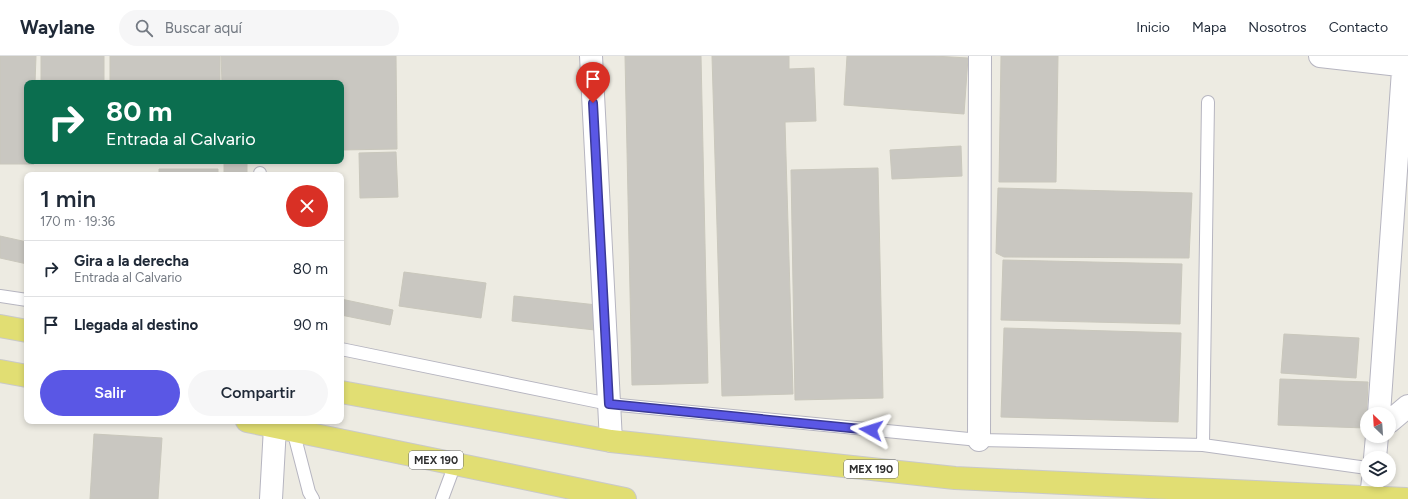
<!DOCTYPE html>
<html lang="es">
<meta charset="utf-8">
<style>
body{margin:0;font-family:Figtree,sans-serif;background:#f6f6f7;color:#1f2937;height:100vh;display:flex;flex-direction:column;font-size:15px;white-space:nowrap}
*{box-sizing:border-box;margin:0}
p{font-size:13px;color:#747a83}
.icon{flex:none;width:22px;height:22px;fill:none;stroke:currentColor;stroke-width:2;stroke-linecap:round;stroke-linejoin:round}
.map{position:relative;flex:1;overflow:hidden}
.panel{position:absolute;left:24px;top:116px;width:320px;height:252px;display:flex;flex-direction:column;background:#fff;border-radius:8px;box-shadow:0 2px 6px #0003}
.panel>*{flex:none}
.guide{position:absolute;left:24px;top:24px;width:320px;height:84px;border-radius:8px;box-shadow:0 2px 6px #0003;background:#0b6e4f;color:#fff;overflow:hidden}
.needle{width:26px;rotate:335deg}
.fabs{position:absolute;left:1360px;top:351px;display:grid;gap:8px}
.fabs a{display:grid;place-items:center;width:36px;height:36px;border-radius:50%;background:#fff;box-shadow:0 2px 6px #0003;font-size:20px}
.pin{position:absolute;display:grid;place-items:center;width:34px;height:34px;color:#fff;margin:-41px -17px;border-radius:50% 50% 50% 0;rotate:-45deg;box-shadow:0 0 4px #0007}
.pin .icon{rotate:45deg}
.me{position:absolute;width:44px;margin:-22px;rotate:276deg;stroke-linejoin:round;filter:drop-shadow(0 0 3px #0008)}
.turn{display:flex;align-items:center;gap:14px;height:84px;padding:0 16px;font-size:18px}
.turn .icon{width:52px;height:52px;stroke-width:2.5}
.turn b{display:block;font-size:28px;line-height:34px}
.round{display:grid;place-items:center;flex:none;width:42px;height:42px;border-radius:21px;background:#f6f6f7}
.headline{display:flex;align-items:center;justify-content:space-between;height:68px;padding:0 16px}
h1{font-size:24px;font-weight:600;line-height:30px}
.action{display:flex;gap:8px;margin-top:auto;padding:8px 16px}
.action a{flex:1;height:46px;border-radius:24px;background:#5a57e5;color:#fff;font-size:16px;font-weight:600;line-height:46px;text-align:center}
.action a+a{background:#f6f6f7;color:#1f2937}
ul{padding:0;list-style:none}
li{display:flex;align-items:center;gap:12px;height:56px;padding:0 16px;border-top:1px solid #e0e1e3}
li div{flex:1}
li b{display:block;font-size:15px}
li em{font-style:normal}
header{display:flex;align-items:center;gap:24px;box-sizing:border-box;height:56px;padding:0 20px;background:#fff;border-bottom:1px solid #e0e1e3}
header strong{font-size:19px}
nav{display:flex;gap:22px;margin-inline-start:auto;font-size:14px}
.search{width:280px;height:36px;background:#f6f6f7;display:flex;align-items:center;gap:10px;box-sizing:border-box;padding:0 14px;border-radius:22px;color:#747a83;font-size:15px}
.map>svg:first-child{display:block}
.building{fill:#c9c7c1;stroke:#c9c7bc}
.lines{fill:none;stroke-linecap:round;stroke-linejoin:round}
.lane-casing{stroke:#b6b5c0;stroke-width:14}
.street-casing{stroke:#b6b5c0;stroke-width:24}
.primary-casing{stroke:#c9c9c9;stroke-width:24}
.lane{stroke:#fff;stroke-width:12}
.street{stroke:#fff;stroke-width:22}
.primary{stroke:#e1de73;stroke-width:22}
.route-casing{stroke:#3a3995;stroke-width:10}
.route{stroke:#5a57e5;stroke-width:7}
.labels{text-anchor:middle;stroke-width:3;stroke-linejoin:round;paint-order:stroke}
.shield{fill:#fff;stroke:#6d6d6d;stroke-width:1}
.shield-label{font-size:11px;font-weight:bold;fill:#2e2e2e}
</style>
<header>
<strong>Waylane</strong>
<div class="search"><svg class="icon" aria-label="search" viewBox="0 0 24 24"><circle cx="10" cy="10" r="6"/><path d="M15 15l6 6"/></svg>Buscar aquí</div>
<nav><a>Inicio</a><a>Mapa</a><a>Nosotros</a><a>Contacto</a></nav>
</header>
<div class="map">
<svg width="1408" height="443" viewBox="0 0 1408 443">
<rect width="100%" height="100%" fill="#edebe2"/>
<path class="building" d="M0 0H36L35 27H27V105H34V108H0Z
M41 0H104V27H41Z
M110 0H220V27H110Z
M221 0H396L397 93 341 94V27H222Z
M625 0H701L708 327 632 329Z
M712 0H789V13L814 12 816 65 785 66 793 338 722 340Z
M847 0H934L968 2 964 58 844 49Z
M1001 0H1058L1056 126H999Z
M961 90 962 120 892 123 890 94Z
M396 96 398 141 360 142 359 97Z
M224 105H247V119H224Z
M878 112 883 342 795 344 791 114Z
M159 113H218V119H159Z
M998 132 1192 137 1189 202 1004 201 996 197Z
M0 180 27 186V208L0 202Z
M1003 204 1182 208 1180 268 1001 264Z
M404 216 486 227 481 262 399 250Z
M514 240 597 249 595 274 512 265Z
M341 243 393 254 390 269 341 259Z
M1004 272 1181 277 1178 366 1001 361Z
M1284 278 1359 282 1356 322 1281 317Z
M1280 323 1368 326 1366 372 1278 369Z
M94 378 162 382 158 443H90Z"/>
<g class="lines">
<g class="lane-casing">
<path id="lane" d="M260 119V117
M0 240 27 244
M341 293 609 348 979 384 1203 389 1367 412
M293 374 309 436 313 443
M1203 389 1208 46
M442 443 455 408"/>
</g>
<g class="street-casing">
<path id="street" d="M591 0 611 385
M1320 0 1408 10
M1379 358 1404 0
M1389 366 1408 350
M979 384 980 0
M1375 402 1377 380
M1371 441 1373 424
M271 443 275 371"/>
</g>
<g class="primary-casing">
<path id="primary" d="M0 270 27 275
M0 315 27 320
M341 336 611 385 955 422 1406 443
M247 365 625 443"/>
</g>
<use href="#lane" class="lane"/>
<use href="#street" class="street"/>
<use href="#primary" class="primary"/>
</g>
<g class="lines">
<g class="route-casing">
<path id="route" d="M593 47 609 348 871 374"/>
</g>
<use href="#route" class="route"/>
</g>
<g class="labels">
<g class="shield">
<rect x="409" y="395" width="54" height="18" rx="3"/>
<rect x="844" y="404" width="54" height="18" rx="3"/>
</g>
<g class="shield-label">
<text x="436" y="408">MEX 190</text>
<text x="871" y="417">MEX 190</text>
</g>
</g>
</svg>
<div class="fabs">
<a><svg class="needle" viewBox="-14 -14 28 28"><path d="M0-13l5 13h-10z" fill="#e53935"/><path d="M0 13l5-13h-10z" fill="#747a83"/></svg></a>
<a><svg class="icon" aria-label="layers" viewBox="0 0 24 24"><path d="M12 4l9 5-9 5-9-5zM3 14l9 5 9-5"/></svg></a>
</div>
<div class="pin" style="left:593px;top:47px;background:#d93025"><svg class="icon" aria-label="arrive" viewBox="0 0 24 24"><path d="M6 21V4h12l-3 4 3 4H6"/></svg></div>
<svg class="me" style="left:871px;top:374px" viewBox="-20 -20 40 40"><path d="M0-17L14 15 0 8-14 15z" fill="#5a57e5" stroke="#fff" stroke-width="4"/></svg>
<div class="guide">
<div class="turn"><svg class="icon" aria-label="right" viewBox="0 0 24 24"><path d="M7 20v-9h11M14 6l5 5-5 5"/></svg><div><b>80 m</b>Entrada al Calvario</div></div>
</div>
<section class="panel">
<div class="headline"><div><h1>1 min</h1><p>170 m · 19:36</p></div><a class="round" style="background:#d93025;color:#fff"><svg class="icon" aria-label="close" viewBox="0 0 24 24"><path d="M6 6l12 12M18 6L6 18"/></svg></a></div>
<ul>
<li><svg class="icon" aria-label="right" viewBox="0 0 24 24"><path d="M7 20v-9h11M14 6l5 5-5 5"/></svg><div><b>Gira a la derecha</b><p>Entrada al Calvario</p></div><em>80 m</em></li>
<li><svg class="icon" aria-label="arrive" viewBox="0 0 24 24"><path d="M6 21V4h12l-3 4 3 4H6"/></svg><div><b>Llegada al destino</b></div><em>90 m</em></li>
</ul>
<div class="action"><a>Salir</a><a>Compartir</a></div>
</section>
</div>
